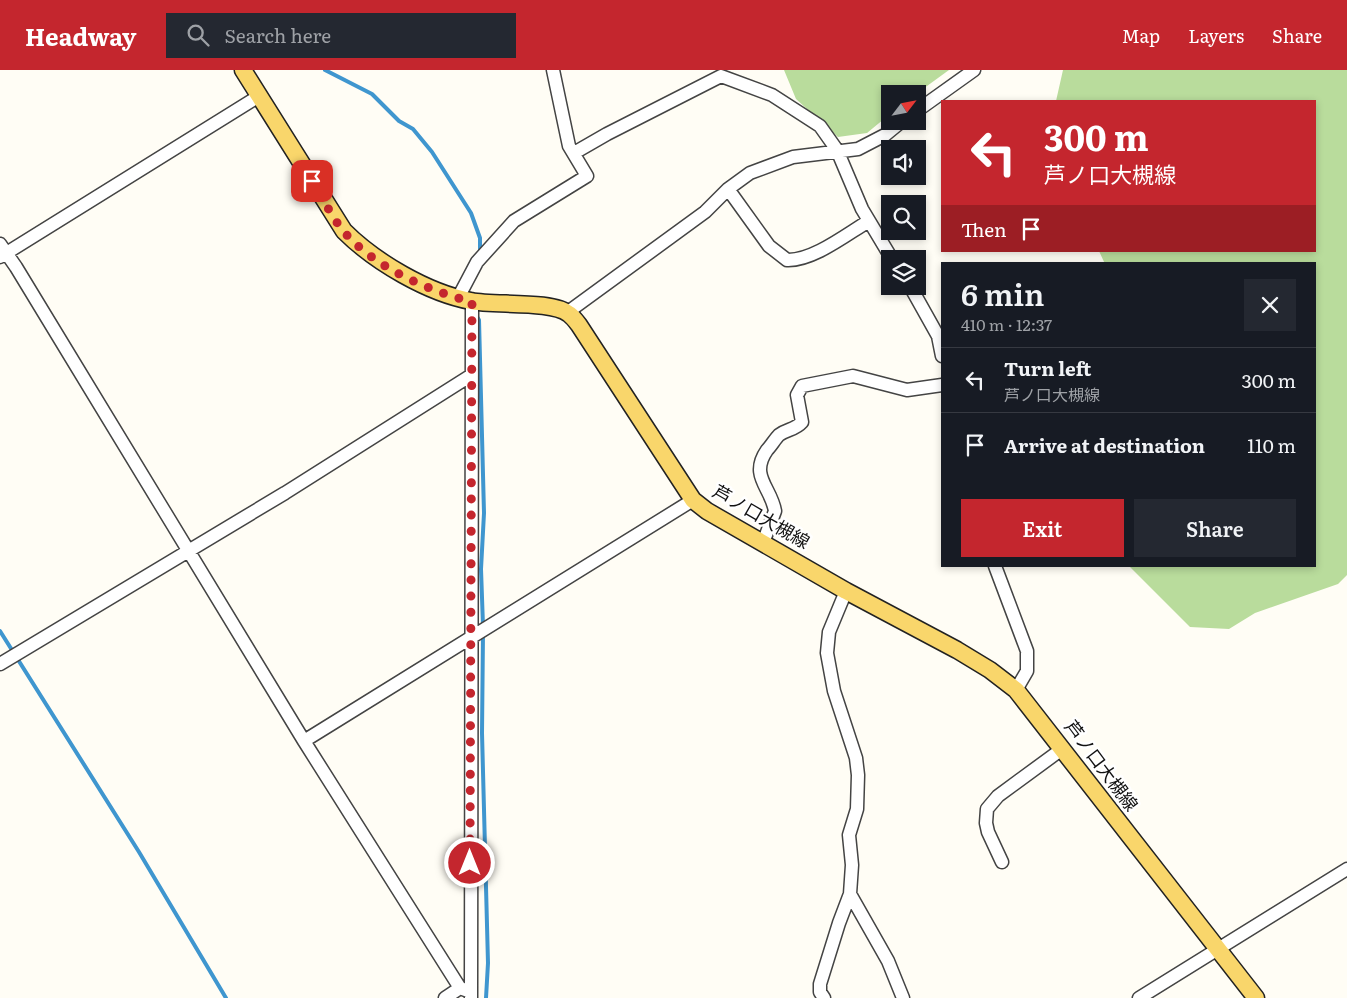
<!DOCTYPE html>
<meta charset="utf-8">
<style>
body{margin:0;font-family:Literata,"Noto Sans JP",serif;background:#242831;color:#f1f3f6;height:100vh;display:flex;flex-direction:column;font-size:19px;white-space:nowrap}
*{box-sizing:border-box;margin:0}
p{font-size:16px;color:#9ea1a6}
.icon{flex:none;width:28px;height:28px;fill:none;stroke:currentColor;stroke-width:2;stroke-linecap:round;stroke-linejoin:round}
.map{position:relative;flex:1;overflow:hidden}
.side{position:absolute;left:941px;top:192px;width:375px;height:305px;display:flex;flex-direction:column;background:#171b24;border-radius:0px;box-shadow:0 2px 8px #0003}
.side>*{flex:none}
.hud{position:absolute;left:941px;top:30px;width:375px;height:152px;border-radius:0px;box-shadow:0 2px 8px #0003;background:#c4262e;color:#fff;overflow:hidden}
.needle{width:32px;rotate:58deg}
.controls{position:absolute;left:881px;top:15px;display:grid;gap:10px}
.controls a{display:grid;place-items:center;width:45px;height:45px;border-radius:0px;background:#171b24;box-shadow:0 2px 8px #0003;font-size:25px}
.pin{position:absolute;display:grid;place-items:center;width:42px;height:42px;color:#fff;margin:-21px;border-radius:10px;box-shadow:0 2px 8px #0006}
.me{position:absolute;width:55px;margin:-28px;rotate:0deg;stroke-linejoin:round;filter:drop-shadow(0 0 4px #0008)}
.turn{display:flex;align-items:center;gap:18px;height:105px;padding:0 20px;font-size:22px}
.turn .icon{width:65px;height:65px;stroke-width:2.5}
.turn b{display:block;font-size:35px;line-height:42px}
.then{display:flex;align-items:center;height:48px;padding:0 20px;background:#0003;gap:10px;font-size:19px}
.round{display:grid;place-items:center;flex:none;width:52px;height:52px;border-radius:0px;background:#242831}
.summary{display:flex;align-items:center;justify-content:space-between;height:85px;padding:0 20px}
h1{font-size:30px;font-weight:600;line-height:38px}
.action{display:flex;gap:10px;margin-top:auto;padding:10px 20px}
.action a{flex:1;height:58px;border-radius:0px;background:#c4262e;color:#fff;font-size:20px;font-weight:600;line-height:58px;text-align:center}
.action a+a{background:#242831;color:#f1f3f6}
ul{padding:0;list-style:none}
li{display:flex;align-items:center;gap:15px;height:65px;padding:0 20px;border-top:1px solid #363941}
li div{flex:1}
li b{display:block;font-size:19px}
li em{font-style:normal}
header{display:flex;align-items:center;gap:30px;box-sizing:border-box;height:70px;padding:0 25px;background:#c4262e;color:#fff}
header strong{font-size:24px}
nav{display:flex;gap:28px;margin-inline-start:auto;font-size:18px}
.search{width:350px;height:45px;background:#242831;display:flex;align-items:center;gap:12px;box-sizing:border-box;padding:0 18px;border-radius:0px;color:#9ea1a6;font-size:19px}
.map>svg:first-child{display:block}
.forest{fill:#b9dc9c}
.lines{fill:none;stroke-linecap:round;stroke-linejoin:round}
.stream{stroke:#3f96cf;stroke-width:4}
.minor-casing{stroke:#444;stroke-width:15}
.major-casing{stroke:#222;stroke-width:19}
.minor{stroke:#fff;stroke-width:12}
.major{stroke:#f9d66b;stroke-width:16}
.route{stroke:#c4262e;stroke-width:9;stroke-dasharray:0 16.2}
.labels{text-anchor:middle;stroke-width:5;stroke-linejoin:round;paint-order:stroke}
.street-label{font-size:18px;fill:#111;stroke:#fff}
</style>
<header>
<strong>Headway</strong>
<div class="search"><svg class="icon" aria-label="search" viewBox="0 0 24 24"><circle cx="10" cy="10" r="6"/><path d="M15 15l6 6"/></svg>Search here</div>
<nav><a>Map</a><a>Layers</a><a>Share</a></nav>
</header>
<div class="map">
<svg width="1347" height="928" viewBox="0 0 1347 928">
<rect width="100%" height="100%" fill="#fffdf5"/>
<path class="forest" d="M784 0H949L916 24H890V44L867 63 838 67 796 29Z
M1063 0H1347V505L1338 514 1255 543 1229 559 1190 557 1129 496H1315V194H1105L1099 181H1315V31H1056Z"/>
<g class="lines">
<path class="stream" d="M325 0 372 24 399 51 413 59 432 82 471 143 480 168V182
M476 245 479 250 484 443 481 499 483 556
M0 561 139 782 226 928
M483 563 482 663 488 893 486 928"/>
<g class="minor-casing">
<path id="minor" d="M918 40 974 0
M574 83 607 64 721 6 772 25 820 56 837 80 862 139 892 189
M728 119 769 176 787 190C813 191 847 164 869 151
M0 174 16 197 304 671 460 918 471 922
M0 187 259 26
M910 216 938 266 942 286
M458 228 477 192 514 151 587 106 569 76 553 0
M568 242 705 142 728 119 750 103 793 87 858 79 885 65 902 51
M763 473 775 441C771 417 749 406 767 380 771 376 775 369 779 365 787 359 795 360 802 352L797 325 802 316 853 306 907 320 942 315
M995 496 1027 581V601L1016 620
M0 594 285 423 470 306
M304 671 693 430
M1002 792 988 762 986 753 987 739 998 726 1062 679
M850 824 888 891 903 928
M445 928 460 918
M471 928 472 232
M824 928 820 922V914L839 853 850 824 852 795 849 765 857 739 858 705 856 688 834 621 827 583 829 562 846 521
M1139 928 1347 799"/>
</g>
<g class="major-casing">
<path id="major" d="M243 0 344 161C375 192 428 223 471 231 493 236 553 230 569 244 573 247 576 251 579 255L693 430 707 441 846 521 957 580 990 600 1016 620 1256 928"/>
</g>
<use href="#minor" class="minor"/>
<use href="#major" class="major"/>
</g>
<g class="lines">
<path class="route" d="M312 111C323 128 332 148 345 163 376 198 427 220 472 232L470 793"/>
</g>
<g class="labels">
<g class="street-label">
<text transform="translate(761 447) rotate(30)" y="6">芦ノ口大槻線</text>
<text transform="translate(1101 696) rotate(53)" y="6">芦ノ口大槻線</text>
</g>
</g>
</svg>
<div class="controls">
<a><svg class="needle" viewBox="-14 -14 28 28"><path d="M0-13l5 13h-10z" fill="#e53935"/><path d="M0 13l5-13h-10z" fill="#9ea1a6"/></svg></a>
<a><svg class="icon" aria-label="sound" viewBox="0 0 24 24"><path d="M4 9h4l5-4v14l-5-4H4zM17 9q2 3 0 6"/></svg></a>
<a><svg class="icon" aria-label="search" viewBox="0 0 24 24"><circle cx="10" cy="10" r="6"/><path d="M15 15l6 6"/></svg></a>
<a><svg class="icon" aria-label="layers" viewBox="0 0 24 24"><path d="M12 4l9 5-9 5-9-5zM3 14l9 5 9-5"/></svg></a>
</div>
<div class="pin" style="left:312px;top:111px;background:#d93025"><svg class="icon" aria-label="arrive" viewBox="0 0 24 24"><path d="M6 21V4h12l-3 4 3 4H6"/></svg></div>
<svg class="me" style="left:470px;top:793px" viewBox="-20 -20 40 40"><circle r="17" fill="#c4262e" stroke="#fff" stroke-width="3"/><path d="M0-11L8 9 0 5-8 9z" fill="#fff"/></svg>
<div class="hud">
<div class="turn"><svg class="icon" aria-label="left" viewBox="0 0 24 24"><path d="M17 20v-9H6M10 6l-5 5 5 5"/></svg><div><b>300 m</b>芦ノ口大槻線</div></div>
<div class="then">Then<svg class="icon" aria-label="arrive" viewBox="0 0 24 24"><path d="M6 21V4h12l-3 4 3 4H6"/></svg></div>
</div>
<section class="side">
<div class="summary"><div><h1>6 min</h1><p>410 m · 12:37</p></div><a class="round"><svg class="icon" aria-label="close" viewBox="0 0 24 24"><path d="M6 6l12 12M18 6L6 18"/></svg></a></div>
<ul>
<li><svg class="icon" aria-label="left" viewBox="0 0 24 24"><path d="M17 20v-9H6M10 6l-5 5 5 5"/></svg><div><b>Turn left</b><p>芦ノ口大槻線</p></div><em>300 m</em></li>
<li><svg class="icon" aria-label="arrive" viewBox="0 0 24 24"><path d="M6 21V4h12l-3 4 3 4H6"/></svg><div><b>Arrive at destination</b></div><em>110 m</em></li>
</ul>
<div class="action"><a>Exit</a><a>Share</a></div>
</section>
</div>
